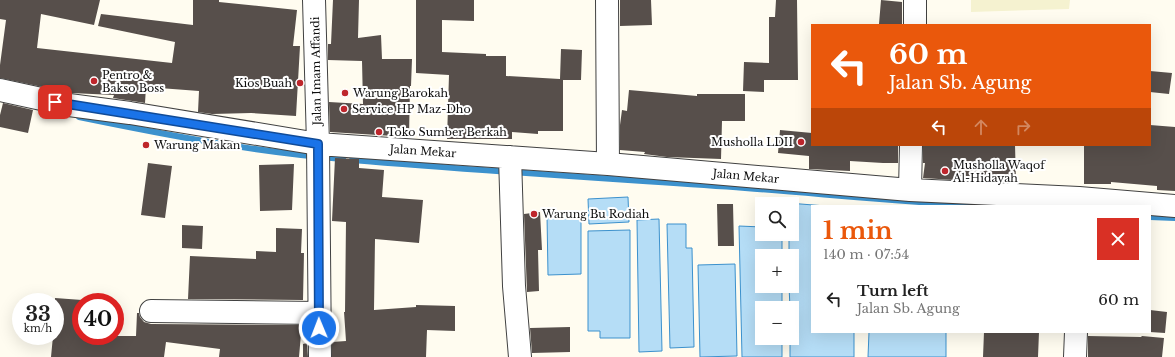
<!DOCTYPE html>
<meta charset="utf-8">
<style>
body{margin:0;font-family:"Libre Baskerville",serif;background:#f2f2f2;color:#222;height:100vh;display:flex;flex-direction:column;font-size:15px;white-space:nowrap}
*{box-sizing:border-box;margin:0}
p{font-size:13px;color:#767676}
.icon{flex:none;width:22px;height:22px;fill:none;stroke:currentColor;stroke-width:2;stroke-linecap:round;stroke-linejoin:round}
.map{position:relative;flex:1;overflow:hidden}
.details{position:absolute;left:811px;top:205px;width:340px;height:128px;display:flex;flex-direction:column;background:#fff;border-radius:0px;box-shadow:0 4px 16px #0002}
.details>*{flex:none}
.top-card{position:absolute;left:811px;top:24px;width:340px;height:122px;border-radius:0px;box-shadow:0 4px 16px #0002;background:#ea580c;color:#fff;overflow:hidden}
.fabs{position:absolute;left:755px;top:197px;display:grid;gap:8px}
.fabs a{display:grid;place-items:center;width:44px;height:44px;border-radius:0px;background:#fff;box-shadow:0 4px 16px #0002;font-size:20px}
.speed{position:absolute;left:12px;top:293px;display:flex;gap:8px;font-size:20px;font-weight:700;text-align:center}
.speed>*{display:grid;place-content:center;width:52px;height:52px;border-radius:50%;background:#fff;box-shadow:0 4px 16px #0002;line-height:1}
.speed small{font-size:10px;font-weight:400}
.speed .limit{border:6px solid #d22;background:#fff;color:#111}
.pin{position:absolute;display:grid;place-items:center;width:34px;height:34px;color:#fff;margin:-17px;border-radius:8px;box-shadow:0 2px 6px #0006}
.me{position:absolute;width:44px;margin:-22px;rotate:359deg;stroke-linejoin:round;filter:drop-shadow(0 0 3px #0008)}
.turn{display:flex;align-items:center;gap:14px;height:84px;padding:0 12px;font-size:18px}
.turn .icon{width:52px;height:52px;stroke-width:2.5}
.turn b{display:block;font-size:28px;line-height:34px}
.lanes{display:flex;align-items:center;height:38px;padding:0 12px;background:#0003;justify-content:center;gap:20px;direction:ltr}
.lanes .off{opacity:.35}
.round{display:grid;place-items:center;flex:none;width:42px;height:42px;border-radius:0px;background:#f2f2f2}
.head{display:flex;align-items:center;justify-content:space-between;height:68px;padding:0 12px}
h1{font-size:24px;font-weight:700;line-height:30px;color:#ea580c}
ul{padding:0;list-style:none}
li{display:flex;align-items:center;gap:12px;height:52px;padding:0 12px}
li div{flex:1}
li b{display:block;font-size:15px}
li em{font-style:normal}
.map>svg:first-child{display:block}
.farmland{fill:#f5f2d0}
.water{fill:#b5ddf6;stroke:#3c91cd}
.lines{fill:none;stroke-linecap:round;stroke-linejoin:round}
.stream{stroke:#3c91cd;stroke-width:6}
.building{fill:#574f4b}
.minor-casing{stroke:#414141;stroke-width:24}
.minor{stroke:#fff;stroke-width:22}
.route-casing{stroke:#114b97;stroke-width:10}
.route{stroke:#1a73e8;stroke-width:7}
.poi-dot{fill:#be262c;stroke:#fff;stroke-width:1.5}
.labels{text-anchor:middle;stroke-width:4;stroke-linejoin:round;paint-order:stroke}
.street-label{font-size:11px;fill:#0e0e0e;stroke:#fff}
.poi-label{font-size:11px;fill:#0e0e0e;stroke:#fff;text-anchor:start}
</style>
<div class="map">
<svg width="1175" height="357" viewBox="0 0 1175 357">
<rect width="100%" height="100%" fill="#fffcf0"/>
<path class="farmland" d="M971 0H1070L1069 9 971 12Z"/>
<path class="water" d="M628 197 629 222 589 224 588 199Z
M788 203 826 206H812V332H854V357H790V338H792V308H790L789 286H792V256H789V234H792V204H788Z
M547 215H581V274L548 275Z
M659 219 662 351 639 352 637 220Z
M667 224H686V248H692L694 347 670 348Z
M739 226 762 227V234H782V256H762V286H782V308H762V338H782V357H742Z
M630 230V338H600V331H588V231Z
M735 264 737 356 700 357 698 265Z
M869 332H946V357H868Z"/>
<g class="lines">
<path class="stream" d="M79 117C167 135 254 152 343 159
M352 160C483 171 614 179 745 188 824 194 903 202 982 206
M1150 217 1175 218"/>
</g>
<path class="building" d="M0 0H100L94 25 41 14 37 48 172 63 175 42 98 26 101 14 193 25V0H219V2L297 10 293 46H300L296 116 251 113 212 114 198 112 199 91 146 87 145 103 113 98 114 95 71 93 0 78V65L6 20 0 19Z
M333 0H359L358 38 381 35 382 59H412L411 86H410L409 137 330 132 329 102 363 104 362 61 328 60V44H331Z
M416 0H474V21L442 20V52L486 54V56H506V76L560 79 561 49 582 50 581 80H563V131H538V134L512 132V139H447L449 75 416 73Z
M620 0H651L652 25 620 26Z
M776 0H797L798 80H764V92L743 91 744 62 769 63V17H775Z
M881 0 902 2V25L879 24Z
M1150 71 1172 73 1169 94 1150 92Z
M629 90 697 96V94H745V121H722L721 159 667 157 644 154 645 152 620 150V125L622 110 627 111Z
M3 103 33 110 28 133 0 127V115Z
M1150 125 1175 127V191L1157 190V186L1111 182V184H1084V145H1150Z
M780 130 812 133V145H898V163H883L850 161V171L809 169V156L778 153Z
M923 145H1015L1016 182H999V180L954 178V180L923 178 925 163H923Z
M335 158 359 159V168L384 170 382 197 423 200 419 243 375 239 374 310 416 307V305L455 306V331L427 330 426 357H332V342L346 341 344 312H345L346 222 332 221Z
M148 163 172 166 165 218 141 215Z
M294 164 292 210 260 211 259 165Z
M717 204H733L734 246H718Z
M540 212 542 250H538L539 291 527 292 524 214Z
M182 225 203 226 202 249 182 248Z
M276 228 302 229 301 253H304L303 300 188 299 190 256 256 259V251L276 252Z
M55 298 82 300 79 336H136L137 313H139L140 317 144 322 151 324 307 325 306 334H301L299 357H219L220 349 166 342 164 357H51L53 336H55Z
M1150 310 1167 312 1165 333 1150 332Z
M570 327V352L532 353 530 328Z
M984 332H1039L1038 357H983Z
M1088 336 1141 337 1142 336 1164 338 1162 357H1088Z
M307 343 308 357H303V344Z"/>
<g class="lines">
<g class="minor-casing">
<path id="minor" d="M314 0 318 144 320 357
M607 0 608 164
M915 25V0
M0 90 69 105 130 113 318 144 608 164 910 190 1079 198 1175 206
M510 157 514 286 520 357
M910 190 911 145
M151 311 319 313
M1075 357 1076 332"/>
</g>
<use href="#minor" class="minor"/>
</g>
<g class="lines">
<g class="route-casing">
<path id="route" d="M55 102 318 144 319 328"/>
</g>
<use href="#route" class="route"/>
</g>
<g class="poi-dot">
<circle cx="94" cy="81" r="4"/>
<circle cx="300" cy="83" r="4"/>
<circle cx="345" cy="93" r="4"/>
<circle cx="344" cy="109" r="4"/>
<circle cx="379" cy="132" r="4"/>
<circle cx="801" cy="142" r="4"/>
<circle cx="146" cy="145" r="4"/>
<circle cx="945" cy="171" r="4"/>
<circle cx="534" cy="214" r="4"/>
</g>
<g class="labels">
<g class="street-label">
<text transform="translate(316 71) rotate(-91)" y="4">Jalan Imam Affandi</text>
<text transform="translate(423 151) rotate(4)" y="4">Jalan Mekar</text>
<text transform="translate(746 176) rotate(5)" y="4">Jalan Mekar</text>
</g>
<g class="poi-label">
<text x="102" y="79">Pentro &amp;<tspan x="102" dy="13">Bakso Boss</tspan></text>
<text x="292" y="87" text-anchor="end">Kios Buah</text>
<text x="353" y="97">Warung Barokah</text>
<text x="352" y="113">Service HP Maz-Dho</text>
<text x="387" y="136">Toko Sumber Berkah</text>
<text x="793" y="146" text-anchor="end">Musholla LDII</text>
<text x="154" y="149">Warung Makan</text>
<text x="953" y="169">Musholla Waqof<tspan x="953" dy="13">Al-Hidayah</tspan></text>
<text x="542" y="218">Warung Bu Rodiah</text>
</g>
</g>
</svg>
<div class="fabs">
<a><svg class="icon" aria-label="search" viewBox="0 0 24 24"><circle cx="10" cy="10" r="6"/><path d="M15 15l6 6"/></svg></a>
<a>+</a>
<a>−</a>
</div>
<div class="speed"><div>33<small>km/h</small></div><div class="limit">40</div></div>
<div class="pin" style="left:55px;top:102px;background:#d93025"><svg class="icon" aria-label="arrive" viewBox="0 0 24 24"><path d="M6 21V4h12l-3 4 3 4H6"/></svg></div>
<svg class="me" style="left:319px;top:328px" viewBox="-20 -20 40 40"><circle r="17" fill="#1a73e8" stroke="#fff" stroke-width="3"/><path d="M0-11L8 9 0 5-8 9z" fill="#fff"/></svg>
<div class="top-card">
<div class="turn"><svg class="icon" aria-label="left" viewBox="0 0 24 24"><path d="M17 20v-9H6M10 6l-5 5 5 5"/></svg><div><b>60 m</b>Jalan Sb. Agung</div></div>
<div class="lanes"><svg class="icon" aria-label="left" viewBox="0 0 24 24"><path d="M17 20v-9H6M10 6l-5 5 5 5"/></svg><svg class="icon off" aria-label="ahead" viewBox="0 0 24 24"><path d="M12 20V5M6 11l6-6 6 6"/></svg><svg class="icon off" aria-label="right" viewBox="0 0 24 24"><path d="M7 20v-9h11M14 6l5 5-5 5"/></svg></div>
</div>
<section class="details">
<div class="head"><div><h1>1 min</h1><p>140 m · 07:54</p></div><a class="round" style="background:#d93025;color:#fff"><svg class="icon" aria-label="close" viewBox="0 0 24 24"><path d="M6 6l12 12M18 6L6 18"/></svg></a></div>
<ul>
<li><svg class="icon" aria-label="left" viewBox="0 0 24 24"><path d="M17 20v-9H6M10 6l-5 5 5 5"/></svg><div><b>Turn left</b><p>Jalan Sb. Agung</p></div><em>60 m</em></li>
</ul>
</section>
</div>
